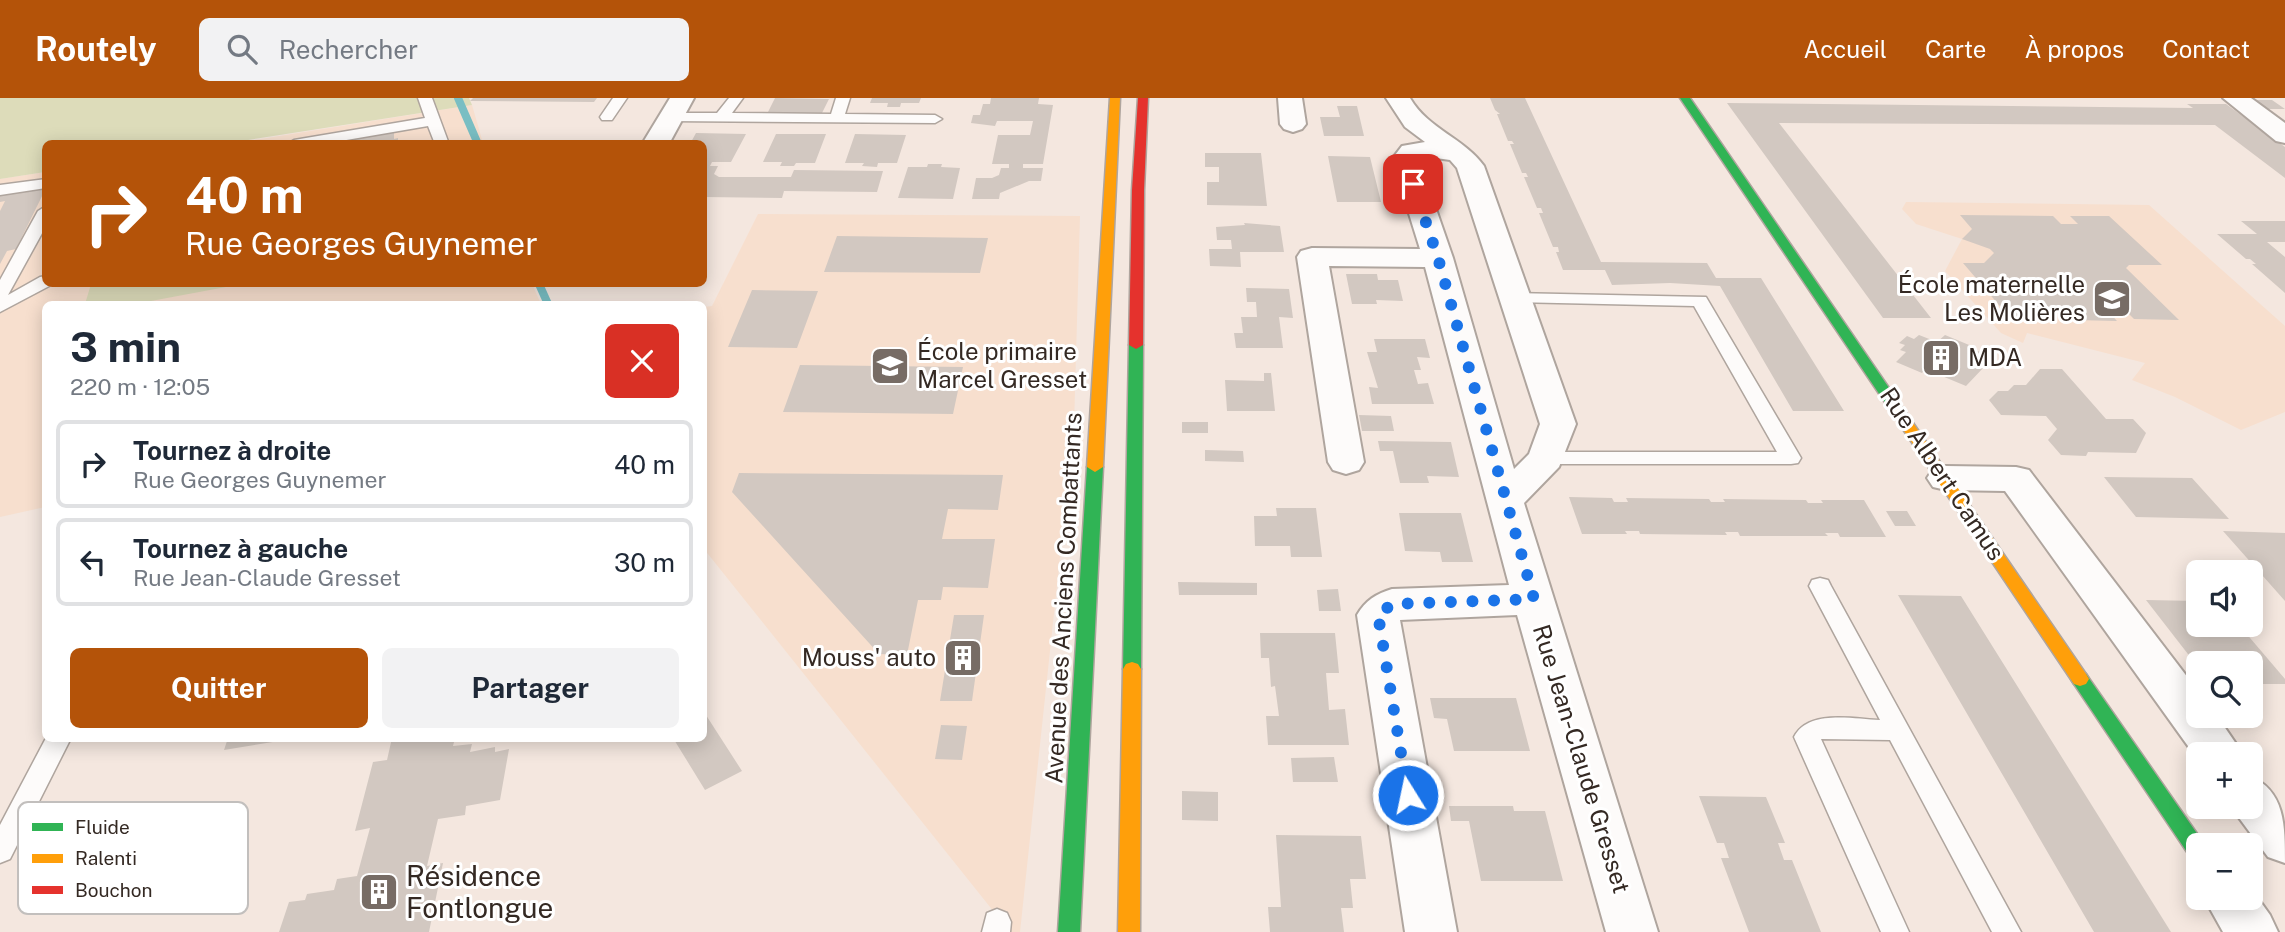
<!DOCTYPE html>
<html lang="fr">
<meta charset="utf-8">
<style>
body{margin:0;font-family:"Public Sans",sans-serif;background:#f2f2f3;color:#1f2937;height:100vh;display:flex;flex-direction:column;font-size:26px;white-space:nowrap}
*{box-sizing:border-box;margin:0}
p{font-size:23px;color:#747a83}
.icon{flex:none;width:38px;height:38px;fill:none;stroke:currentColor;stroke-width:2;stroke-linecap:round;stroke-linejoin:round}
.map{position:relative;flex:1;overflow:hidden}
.side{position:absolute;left:42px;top:203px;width:665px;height:441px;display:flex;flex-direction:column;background:#fff;border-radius:10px;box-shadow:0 4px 18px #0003}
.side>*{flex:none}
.guide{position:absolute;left:42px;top:42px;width:665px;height:147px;border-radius:10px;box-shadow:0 4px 18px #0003;background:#b45309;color:#fff;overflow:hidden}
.fabs{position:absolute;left:2186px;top:462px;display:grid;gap:14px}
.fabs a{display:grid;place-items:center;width:77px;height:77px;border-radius:10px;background:#fff;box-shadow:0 4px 18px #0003;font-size:35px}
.pin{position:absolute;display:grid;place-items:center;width:60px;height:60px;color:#fff;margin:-30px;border-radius:14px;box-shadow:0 4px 10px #0006}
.me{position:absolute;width:77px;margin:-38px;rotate:350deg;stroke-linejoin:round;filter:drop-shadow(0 0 5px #0008)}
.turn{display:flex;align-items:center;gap:24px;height:147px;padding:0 28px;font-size:32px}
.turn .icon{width:91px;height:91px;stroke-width:2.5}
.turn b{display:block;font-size:49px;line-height:60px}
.round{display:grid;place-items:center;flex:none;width:74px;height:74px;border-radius:10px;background:#f2f2f3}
.overview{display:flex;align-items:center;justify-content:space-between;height:119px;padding:0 28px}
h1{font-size:42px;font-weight:700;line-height:52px}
.cta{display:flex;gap:14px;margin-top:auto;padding:14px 28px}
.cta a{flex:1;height:80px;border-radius:10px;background:#b45309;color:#fff;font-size:28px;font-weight:700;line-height:80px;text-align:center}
.cta a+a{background:#f2f2f3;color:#1f2937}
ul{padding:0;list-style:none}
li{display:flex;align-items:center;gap:21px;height:88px;margin:0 14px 10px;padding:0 14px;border:4px solid #e0e1e3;border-radius:10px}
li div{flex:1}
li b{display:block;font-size:26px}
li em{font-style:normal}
header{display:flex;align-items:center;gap:42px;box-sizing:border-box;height:98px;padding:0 35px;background:#b45309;color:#fff}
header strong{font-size:33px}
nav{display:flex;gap:38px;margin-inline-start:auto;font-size:24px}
.search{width:490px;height:63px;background:#f2f2f3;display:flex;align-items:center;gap:18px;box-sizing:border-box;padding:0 24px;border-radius:10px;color:#747a83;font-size:26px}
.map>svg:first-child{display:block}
.built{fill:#f7dfce}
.green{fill:#dddcba}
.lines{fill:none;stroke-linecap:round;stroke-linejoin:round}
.stream{stroke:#79bec3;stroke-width:8}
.building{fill:#d2c8c1}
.lane-casing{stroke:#afa59e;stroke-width:3}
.street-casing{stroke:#afa59e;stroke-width:4}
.fast-casing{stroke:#afa59e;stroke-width:3}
.slow-casing{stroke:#afa59e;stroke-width:3}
.jam-casing{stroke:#afa59e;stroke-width:3}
.lane{fill:#fdfbfa;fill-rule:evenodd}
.street{fill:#fdfbfa;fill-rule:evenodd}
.fast{fill:#30b455;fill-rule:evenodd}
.slow{fill:#ff9f0a;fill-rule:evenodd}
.jam{fill:#e5322d;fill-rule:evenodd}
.route{stroke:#1a73e8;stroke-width:12;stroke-dasharray:0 21.6}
.labels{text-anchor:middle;stroke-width:6;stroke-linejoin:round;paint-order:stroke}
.poi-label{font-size:24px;fill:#342923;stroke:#fff;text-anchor:end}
.street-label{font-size:24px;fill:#342923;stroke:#fff}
.near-poi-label{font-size:28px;fill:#342923;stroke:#fff;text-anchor:start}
.key{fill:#fff;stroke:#c2bfbd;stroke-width:2}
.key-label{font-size:19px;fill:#342923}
</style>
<header>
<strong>Routely</strong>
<div class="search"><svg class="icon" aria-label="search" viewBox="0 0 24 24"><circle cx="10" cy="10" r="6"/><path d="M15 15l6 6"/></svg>Rechercher</div>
<nav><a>Accueil</a><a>Carte</a><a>À propos</a><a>Contact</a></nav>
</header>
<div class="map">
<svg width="2285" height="834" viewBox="0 0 2285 834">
<rect width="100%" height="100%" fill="#f4e7df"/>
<path class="built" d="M472 7 483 45 229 46Z
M45 74 46 186H532L541 206H46L45 409 0 419V81Z
M1906 104 2149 107 2285 228V314L2241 332 2175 299 2132 282 2145 265 2027 235 2023 245 2001 235 1945 173 1962 141 1916 126 1902 111Z
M758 116 1080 118 1074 328 1020 834H1010L704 451V209L712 208Z"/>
<path class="green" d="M0 0H469L472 7 229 45 46 46 45 74 0 81Z
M91 186H242L135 206H85Z"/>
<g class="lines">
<path class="stream" d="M458 0 478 46
M539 186 548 206"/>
</g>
<path class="building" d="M473 0H597L594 4 470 3Z
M775 0 829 1 821 17 767 16Z
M872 0H921L919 5H901L900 9H887L888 5H870Z
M991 0H1039L1038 6 1053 7 1043 66H1023V70H1043L1041 83H1029L1000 95 999 101H972L976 80H992L999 77 1001 70H1009V66H992L998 37H1030L1033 23H997L995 28 971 25 973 17H980L983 6H990Z
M1490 0H1525L1601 164 1707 165 1716 180H1761L1844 313H1793L1720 188 1670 185 1612 187 1605 172H1563L1556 154H1559L1558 149H1553L1539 115H1543L1541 110H1537L1524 79H1528L1526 75H1522L1510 46H1514L1512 43H1508L1497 16H1500L1495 12Z
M2251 2H2272L2285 11H2265Z
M1727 5 2193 10 2187 6H2226L2285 49V80L2215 27 1779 25 1931 220H1883Z
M1337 8H1357L1364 38H1324L1320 19H1340Z
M394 33V41L398 40V46H324Z
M696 35 746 36 731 64H712L710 68H718L714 76 719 79H791L794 72 883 73 877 94 784 93 782 100 704 99V46H690Z
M776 36H826L815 65H796L794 68H780L782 64H763Z
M855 36 906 37 897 65H878L877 69 862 68 864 65H845Z
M1205 55H1261L1267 108 1207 107V84H1219V69H1205Z
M1328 58 1370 59 1381 104H1337Z
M928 66H942L941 69 960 70 953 101 898 100 908 69H927Z
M46 90 16 151 7 153 0 166V113L5 103 0 104V96Z
M1960 117 2053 118 2061 126H2078L2070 118H2109L2162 167H2129L2126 170 2179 222 2134 221 2126 213 2107 212 2117 223 2074 222 2065 212H2046L2054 220H2010L1963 165H1984L1994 155 1990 151 1962 141 1972 131Z
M2241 123H2285V144H2267L2285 159V195L2252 166H2256L2250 161H2246L2217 136H2257Z
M1244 125 1280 128 1284 154H1240L1241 169 1210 168 1209 151H1232L1231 142H1217L1216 129 1245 127Z
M837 138 988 140 980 175 824 174Z
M1346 176H1377L1378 182H1398L1403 203 1376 202 1377 206H1352Z
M1246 190 1289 191 1293 220 1279 219 1283 250H1236L1234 235H1243L1241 219H1257L1256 204H1247Z
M752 192 818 193 797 250 728 249Z
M1919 237 1937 244 1945 237 1974 249 1972 251 1986 256 1978 265 1985 268 1966 288 1925 271 1922 275 1896 264 1906 254 1900 252 1905 247 1899 245 1907 238 1914 241Z
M1374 241H1425L1430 260 1417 259 1421 272H1414L1418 286 1428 285 1434 306H1372L1369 289 1378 290 1367 254H1377Z
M800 267 963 269 953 316 783 314Z
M2040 271H2062L2106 321H2133L2146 335 2136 355 2088 354 2086 358 2061 357 2048 342 2057 331 2046 318 2001 317 1989 302 1998 293H2008L2014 287H2026Z
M1264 275H1271L1275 313H1227L1225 282 1264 283Z
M1359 317 1391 318 1394 333H1362Z
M1182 324H1208V335H1182Z
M1378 343 1451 344 1459 379 1427 378 1429 385H1400L1393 353H1380Z
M1205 352 1243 353 1244 364 1205 363Z
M739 375 1003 377 998 412 948 411 942 441H995L988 490 943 489 941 502H918L907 557 879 556 732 394Z
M2104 379 2192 380 2229 421 2136 419Z
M1569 399 1612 400 1614 404H1628L1626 400 1709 401 1711 404H1725L1723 401 1806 402 1808 405H1823L1821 402H1864L1886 439H1840L1838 435H1825L1828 438H1740L1738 434H1725L1727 437 1640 436 1639 433H1625L1627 436H1582Z
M1276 410H1316L1322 459H1291L1290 448H1255L1254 418H1277Z
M1886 413H1907L1916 428H1895Z
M1399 415H1461L1473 464H1442L1440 454 1405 453Z
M2223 433 2285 435V503Z
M1178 484 1257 485V497H1179Z
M1338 491 1341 513H1319L1317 492Z
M1898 497 1961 498 2171 834H2094Z
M2146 502 2198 503V527H2239L2285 581V586H2250V565H2198V569Z
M954 517H984L972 603H940Z
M1260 535H1335L1339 575H1326L1329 612 1345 611 1349 647H1268L1266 618H1279L1275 588 1271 589 1269 560H1261Z
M1430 600H1516L1530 653H1454L1447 621 1434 620Z
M704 614 742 673 705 692 673 640H704Z
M941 627 967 628 962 662 935 661Z
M228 640H284L285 642 224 652Z
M392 640H455L453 648 472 646 470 654 495 649V654L509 651 500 702 466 708 465 717 438 721 427 768 443 765 429 834H279L289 804 305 802 307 796 334 792 337 781 357 778 370 730 355 733 373 664 387 662Z
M1334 659 1338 684H1293L1291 660Z
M1182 693 1218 694V723L1182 722Z
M1699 698 1766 699 1785 745H1778L1784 762H1792L1821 834H1749L1721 760H1729L1724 745H1717Z
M1449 708H1513L1514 713H1545L1563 783H1481L1469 723H1451Z
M1276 737 1361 738 1366 781H1350L1353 810H1341L1344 834H1270L1268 809H1281Z"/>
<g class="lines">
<g class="lane-casing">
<path id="lane" d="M418 0H432L449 46H435L428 28 323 46H287L294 42 425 20Z
M613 0H627L612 22H602L600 19Z
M729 0H743L732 15 831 16 836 0H850L845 16 935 17 942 21 935 25 670 23 663 19 670 15H717Z
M46 81V90L0 97V87Z
M46 108V128L8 197 40 179 46 178V186H53L0 214V182L38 113Z
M1517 195 1706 199 1801 360 1798 365 1791 366H1539L1536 361 1539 356 1546 354H1777L1694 208 1511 204 1508 200 1511 196Z
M1820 480 1828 482 1831 488 2021 834H1992L1890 642 1821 641 1909 834H1881L1794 639C1808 611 1853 621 1880 622L1809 488 1812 482Z
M46 640H71L10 761 0 765V727Z
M997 811 1007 815 1011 824 1010 834H982L987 815Z"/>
</g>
<g class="street-casing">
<path id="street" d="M670 0H694L669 46H642Z
M1278 0H1302L1306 26 1302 31 1293 34 1284 31 1280 26Z
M1386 0H1410C1428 31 1464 40 1484 68L1576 326 1559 369 1524 405 1658 834H1606L1517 517 1400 522 1457 834H1405L1357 517C1366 502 1376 496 1392 491L1509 487 1425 169 1329 168 1364 364 1359 372 1346 376 1333 372 1328 364 1297 159 1301 153 1312 150 1420 151 1392 61 1402 48 1425 44 1405 29ZM1429 59 1450 62 1457 70 1540 326 1529 356 1514 371 1453 160 1419 62Z
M2223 0H2251L2285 25V45L2276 43Z
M1946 368 2016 369 2029 372 2198 593V618H2217L2243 656H2198V662L2005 393 1946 392 1933 389 1927 380 1933 371Z
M2250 678C2285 693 2285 727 2285 765L2268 759 2231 709H2250Z
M2250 789 2270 817 2278 834H2223L2204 800H2250Z"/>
</g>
<g class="fast-casing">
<path id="fast" d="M1680 0H1690L1898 303 1900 306 1898 309H1888Z
M1136 243 1143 247 1141 571 1138 576 1132 578 1126 576 1123 571 1129 247Z
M1095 364 1103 369 1080 834H1058L1087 369Z
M2080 574 2086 576 2205 747H2198V763L2191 760 2074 586 2071 581 2074 576Z"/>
</g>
<g class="slow-casing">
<path id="slow" d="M1110 0H1120L1103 369 1095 374 1087 369Z
M1893 302 1898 303 2086 576 2089 581 2086 586 2080 588 2074 586 1886 306Z
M1132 564 1138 566 1141 571 1140 834H1118L1123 571 1126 566Z"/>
</g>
<g class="jam-casing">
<path id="jam" d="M1138 0H1148L1144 92 1143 247 1136 251 1129 247 1132 92Z"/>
</g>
<use href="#lane" class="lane"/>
<use href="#street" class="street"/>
<use href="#fast" class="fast"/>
<use href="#slow" class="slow"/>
<use href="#jam" class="jam"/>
</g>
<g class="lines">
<path class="route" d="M1408 697 1378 517 1392 506 1534 501 1438 160 1413 86"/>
</g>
<defs>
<g id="school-square" transform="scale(2.0125)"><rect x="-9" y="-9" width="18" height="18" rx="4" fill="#776c65" stroke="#fff"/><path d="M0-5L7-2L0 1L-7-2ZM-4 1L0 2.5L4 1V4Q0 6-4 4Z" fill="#fff"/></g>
<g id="building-square" transform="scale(2.0125)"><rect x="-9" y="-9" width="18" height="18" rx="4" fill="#776c65" stroke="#fff"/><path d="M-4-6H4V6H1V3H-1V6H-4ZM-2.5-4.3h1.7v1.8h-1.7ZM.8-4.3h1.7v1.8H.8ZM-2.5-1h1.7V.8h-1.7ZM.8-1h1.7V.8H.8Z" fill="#fff"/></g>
</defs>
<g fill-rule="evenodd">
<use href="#school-square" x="2112" y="201"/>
<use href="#building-square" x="1941" y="260"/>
<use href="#school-square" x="890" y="268"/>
<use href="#building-square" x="963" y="560"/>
<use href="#building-square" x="379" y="794"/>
</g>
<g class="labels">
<g class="poi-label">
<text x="2085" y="195">École maternelle<tspan x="2085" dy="28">Les Molières</tspan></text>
<text x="917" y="262" text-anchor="start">École primaire<tspan x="917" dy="28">Marcel Gresset</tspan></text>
<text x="1968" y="268" text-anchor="start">MDA</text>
<text x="936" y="568">Mouss' auto</text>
</g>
<g class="street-label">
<text transform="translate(1942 376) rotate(56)" y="8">Rue Albert Camus</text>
<text transform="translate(1064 500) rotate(-87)" y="8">Avenue des Anciens Combattants</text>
<text transform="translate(1581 661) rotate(73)" y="8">Rue Jean-Claude Gresset</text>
</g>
<g class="near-poi-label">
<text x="406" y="788">Résidence<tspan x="406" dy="32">Fontlongue</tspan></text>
</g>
</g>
<rect x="18" y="704" width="230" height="112" rx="10" class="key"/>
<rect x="32" y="725" width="31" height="8" fill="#30b455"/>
<rect x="32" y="756" width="31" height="9" fill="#ff9f0a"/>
<rect x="32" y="788" width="31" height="8" fill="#e5322d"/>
<g class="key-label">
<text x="75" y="736">Fluide</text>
<text x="75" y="767">Ralenti</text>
<text x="75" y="799">Bouchon</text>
</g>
</svg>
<div class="fabs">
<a><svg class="icon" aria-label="sound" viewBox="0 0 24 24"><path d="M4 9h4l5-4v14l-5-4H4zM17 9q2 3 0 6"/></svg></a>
<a><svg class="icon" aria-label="search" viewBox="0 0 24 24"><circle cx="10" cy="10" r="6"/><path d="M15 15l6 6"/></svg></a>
<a>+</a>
<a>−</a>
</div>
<div class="pin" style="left:1413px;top:86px;background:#d93025"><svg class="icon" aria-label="arrive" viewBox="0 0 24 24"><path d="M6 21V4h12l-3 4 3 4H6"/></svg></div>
<svg class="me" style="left:1408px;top:697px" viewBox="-20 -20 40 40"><circle r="17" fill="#1a73e8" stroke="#fff" stroke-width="3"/><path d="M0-11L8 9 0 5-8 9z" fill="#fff"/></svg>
<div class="guide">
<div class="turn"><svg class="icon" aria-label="right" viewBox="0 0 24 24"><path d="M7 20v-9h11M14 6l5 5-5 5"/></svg><div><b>40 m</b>Rue Georges Guynemer</div></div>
</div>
<section class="side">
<div class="overview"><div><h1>3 min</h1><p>220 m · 12:05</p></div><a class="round" style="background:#d93025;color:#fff"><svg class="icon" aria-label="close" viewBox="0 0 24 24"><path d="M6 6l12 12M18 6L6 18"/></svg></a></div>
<ul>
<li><svg class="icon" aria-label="right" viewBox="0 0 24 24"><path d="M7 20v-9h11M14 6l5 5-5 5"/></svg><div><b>Tournez à droite</b><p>Rue Georges Guynemer</p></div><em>40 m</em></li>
<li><svg class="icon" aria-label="left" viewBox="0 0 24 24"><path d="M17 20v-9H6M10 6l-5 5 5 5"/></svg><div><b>Tournez à gauche</b><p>Rue Jean-Claude Gresset</p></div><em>30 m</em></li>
</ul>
<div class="cta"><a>Quitter</a><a>Partager</a></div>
</section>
</div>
